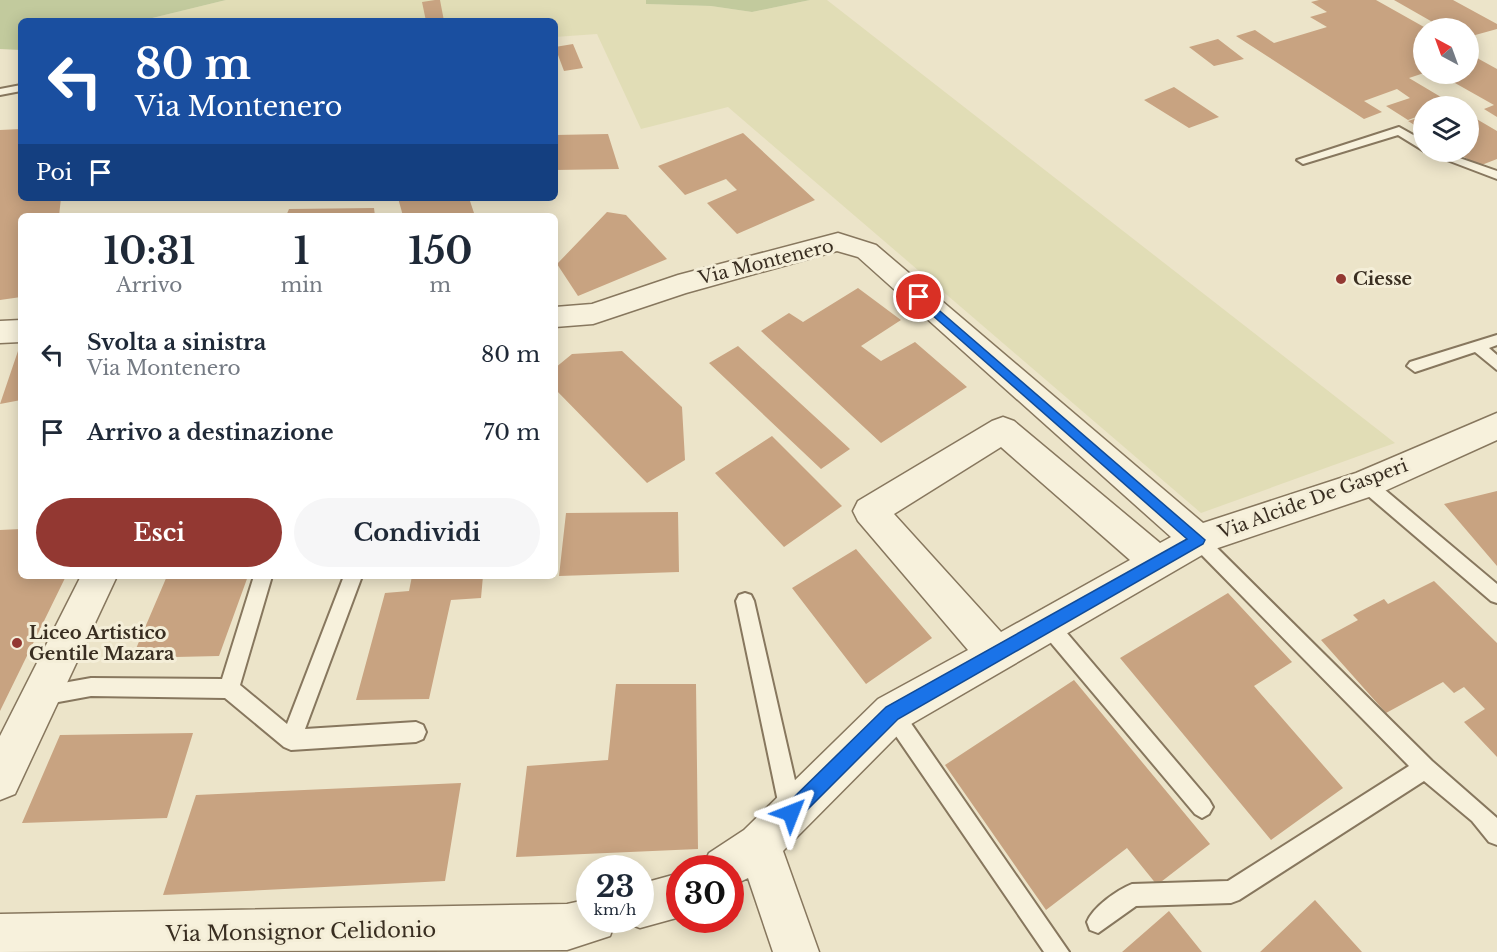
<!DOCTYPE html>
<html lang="it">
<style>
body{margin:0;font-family:"Libre Baskerville",serif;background:#f6f6f7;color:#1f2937;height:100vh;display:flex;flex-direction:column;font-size:22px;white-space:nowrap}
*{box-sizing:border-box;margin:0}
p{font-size:20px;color:#747a83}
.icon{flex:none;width:33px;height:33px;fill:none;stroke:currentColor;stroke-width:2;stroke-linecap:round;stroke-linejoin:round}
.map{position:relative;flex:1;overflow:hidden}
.panel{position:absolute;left:18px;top:213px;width:540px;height:366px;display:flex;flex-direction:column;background:#fff;border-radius:9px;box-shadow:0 3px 15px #0003}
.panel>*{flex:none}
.top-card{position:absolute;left:18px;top:18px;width:540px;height:183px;border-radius:9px;box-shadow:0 3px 15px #0003;background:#1a4fa0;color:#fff;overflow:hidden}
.needle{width:39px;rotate:319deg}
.fabs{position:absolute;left:1413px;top:18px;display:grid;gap:12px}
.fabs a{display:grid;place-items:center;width:66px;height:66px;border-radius:50%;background:#fff;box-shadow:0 3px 15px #0003;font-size:30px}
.speed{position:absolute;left:576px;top:855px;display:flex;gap:12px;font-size:30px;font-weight:700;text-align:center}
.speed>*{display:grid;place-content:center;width:78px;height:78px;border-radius:50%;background:#fff;box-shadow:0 3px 15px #0003;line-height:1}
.speed small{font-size:15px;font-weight:400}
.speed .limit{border:9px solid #d22;background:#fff;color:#111}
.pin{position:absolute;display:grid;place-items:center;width:51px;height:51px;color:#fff;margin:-26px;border:3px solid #fff;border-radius:50%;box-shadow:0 2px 6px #0007}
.me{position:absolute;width:66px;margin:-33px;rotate:45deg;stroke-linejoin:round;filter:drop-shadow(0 0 4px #0008)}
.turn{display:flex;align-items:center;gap:21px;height:126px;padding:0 18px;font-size:27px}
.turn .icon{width:78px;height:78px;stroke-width:2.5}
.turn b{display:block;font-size:42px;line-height:51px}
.then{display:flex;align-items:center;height:57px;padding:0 18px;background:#0003;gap:12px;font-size:22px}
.eta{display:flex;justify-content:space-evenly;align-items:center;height:102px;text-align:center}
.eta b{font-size:36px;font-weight:700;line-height:42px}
.cta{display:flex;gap:12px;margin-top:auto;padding:12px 18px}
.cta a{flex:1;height:69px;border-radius:36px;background:#933832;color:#fff;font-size:24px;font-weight:700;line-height:69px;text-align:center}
.cta a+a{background:#f6f6f7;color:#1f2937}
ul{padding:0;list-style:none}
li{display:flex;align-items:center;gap:18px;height:78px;padding:0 18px}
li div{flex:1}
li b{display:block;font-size:22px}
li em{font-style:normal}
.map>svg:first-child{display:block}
.farmland{fill:#e1ddb6}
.green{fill:#c2ca9d}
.building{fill:#c8a381}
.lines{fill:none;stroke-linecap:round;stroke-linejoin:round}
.service-casing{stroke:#87775e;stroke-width:4}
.minor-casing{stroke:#87775e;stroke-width:3}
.service{fill:#f7f1dc;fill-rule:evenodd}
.minor{fill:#f7f1dc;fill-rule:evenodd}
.route{fill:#1a73e8;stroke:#114b97;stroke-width:1.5}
.poi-dot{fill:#933832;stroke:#f4eed8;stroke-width:2}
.labels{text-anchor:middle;stroke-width:6;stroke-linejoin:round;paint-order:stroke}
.street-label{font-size:18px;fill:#392e21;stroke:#f4eed8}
.poi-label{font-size:18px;font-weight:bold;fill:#392e21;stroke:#f4eed8;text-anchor:start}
.near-street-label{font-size:21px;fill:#392e21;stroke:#f4eed8}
</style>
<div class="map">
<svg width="1497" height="952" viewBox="0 0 1497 952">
<rect width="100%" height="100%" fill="#ece4c9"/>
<path class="farmland" d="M226 0H646V4L711 6 752 12 810 0H827L1395 443 1201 513 728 107 641 129 597 34 555 37V21H140Z"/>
<path class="green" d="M0 0H226L140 21H21V50L0 49Z
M646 0H810L752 12 711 6 646 4Z"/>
<path class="building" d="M435 0H440L444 21H426L422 2Z
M1319 0H1376L1424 27V73L1409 78 1456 106H1424V114L1408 120 1386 106 1410 98 1397 89 1364 101 1382 112 1364 119 1236 36 1255 30 1274 43 1327 27 1310 17 1327 12 1311 2Z
M1394 0H1453L1497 24V29L1468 37V28H1443Z
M1218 39 1244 59 1214 66 1189 47Z
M573 44 583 68 564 71 555 47Z
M1468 53 1497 69V117L1484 109 1494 105 1439 74H1468Z
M1174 87 1219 117 1189 128 1144 100Z
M1468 114 1497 131V159L1479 166 1456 152H1468Z
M1424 116V131L1408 121Z
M21 129V198H61L59 216H21V297L0 300V130Z
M743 133 815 200 737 234 707 203 737 190 726 179 685 195 658 166Z
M608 134 619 169 555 170V135Z
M398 198H469L475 216H403Z
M374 208 375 216H286L289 209Z
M607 212 626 215 667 259 578 296 557 264Z
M858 288 901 320 861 346 881 361 915 342 967 387 881 443 761 331 789 313 803 322Z
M738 346 850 449 821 469 709 363Z
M18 351H21V400L0 404Z
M622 351 682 407 685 460 647 483 555 389V368L572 354Z
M772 436 842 506 784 547 715 473Z
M1497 491V566L1444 504Z
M678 512 679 572 559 576 566 513Z
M21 529V557L18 563H21V576H66L0 711V530Z
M856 549 932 638 866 684 792 588Z
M167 576H248L219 656 132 658Z
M412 576H483L481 598 451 600 429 699 356 700 385 593 409 591Z
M1434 581 1497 643V757L1464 722 1485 709 1464 687 1454 693 1443 682 1386 713 1321 640 1358 620 1353 615 1384 599 1388 604Z
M1228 593 1292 662 1254 686 1343 788 1271 840 1120 658Z
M1074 680 1210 844 1157 885 1127 848 1046 910 945 765Z
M616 684H696L698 849 516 857 527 766 608 760Z
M193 733 167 818 22 823 60 735Z
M461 783 445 881 163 895 196 795Z
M1315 900 1362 952H1260Z
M1169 911 1202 952H1122Z"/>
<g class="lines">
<g class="service-casing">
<path id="service" d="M21 85V91L0 95V89Z
M1399 127 1424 141V151L1398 135 1303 164 1297 160Z
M1426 152H1442L1497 171V179Z
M1497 335V345L1489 348 1497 355V370L1475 352 1415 372 1407 366 1410 362Z
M1366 477 1372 479 1497 584V603L1491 601 1360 489 1358 484 1360 479Z
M1198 532 1204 535 1432 761 1497 818V845L1489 842 1472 821 1424 781 1239 900 1231 903 1136 906 1098 933 1090 930 1087 922C1093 907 1117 890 1132 884L1228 881 1409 766 1192 545 1189 540 1192 535Z
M254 576H272L240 685 287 724 344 576H362L305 729 416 722 423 725 426 732 423 739 416 742 291 750 284 747 225 698 91 696 42 705 35 702 32 695 35 688 91 678 222 679Z
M745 593 751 595 754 601 802 811 798 818 791 822 784 818 780 811 736 601 739 595Z
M1048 616 1055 619 1209 800 1213 807 1209 814 1202 818 1195 814 1041 631 1039 625 1041 619Z
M892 703 899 706 1069 952H1044L885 720 882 713 885 706Z"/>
</g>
<g class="minor-casing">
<path id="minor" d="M838 233 876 245 1203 523 1356 473 1497 413V440L1378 494 1209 551 906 727 783 851 819 952H773L748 878 730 887V868H702L709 853 744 830 878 699 968 650 858 521 853 511 858 501 992 421 1003 417 1014 421 1160 543 1171 537 858 257 837 251 686 293 593 324 555 327V307L592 304 678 275ZM1001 447 1130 560 1001 632 894 514Z
M21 320V342L0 343V321Z
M81 576H117L15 794 0 800V736Z
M680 873V917L640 928 624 922 623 920H640V884Z
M590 899V920H616L610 936 567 950 0 952V914L567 904Z"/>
</g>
<use href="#service" class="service"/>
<use href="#minor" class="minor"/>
</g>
<path class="route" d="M919 293 1205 540 1203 544 898 719 798 819 791 821 785 819 783 813 785 806 886 707 1187 539 915 300V294Z"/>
<g class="poi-dot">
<circle cx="1341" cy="279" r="6"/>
<circle cx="17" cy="643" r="6"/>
</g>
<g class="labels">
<g class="street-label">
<text transform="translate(766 262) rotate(-14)" y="6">Via Montenero</text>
<text transform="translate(1313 499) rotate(-20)" y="6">Via Alcide De Gasperi</text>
</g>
<g class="poi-label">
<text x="1353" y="285">Ciesse</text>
<text x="29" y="639">Liceo Artistico<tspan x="29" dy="21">Gentile Mazara</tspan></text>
</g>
<g class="near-street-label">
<text transform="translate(301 932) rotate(-1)" y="7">Via Monsignor Celidonio</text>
</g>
</g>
</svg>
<div class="fabs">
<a><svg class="needle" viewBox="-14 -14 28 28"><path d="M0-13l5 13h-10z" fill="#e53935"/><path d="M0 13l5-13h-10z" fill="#747a83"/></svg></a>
<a><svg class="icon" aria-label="layers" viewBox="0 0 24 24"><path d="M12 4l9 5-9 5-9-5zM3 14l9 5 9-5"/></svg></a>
</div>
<div class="speed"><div>23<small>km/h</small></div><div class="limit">30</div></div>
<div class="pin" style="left:919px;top:297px;background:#d93025"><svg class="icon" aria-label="arrive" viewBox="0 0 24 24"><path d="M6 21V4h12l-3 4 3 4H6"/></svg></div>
<svg class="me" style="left:791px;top:813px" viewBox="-20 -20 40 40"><path d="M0-17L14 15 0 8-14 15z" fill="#1a73e8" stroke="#fff" stroke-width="4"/></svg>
<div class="top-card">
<div class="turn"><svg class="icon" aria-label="left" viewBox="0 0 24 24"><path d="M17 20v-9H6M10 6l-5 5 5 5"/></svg><div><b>80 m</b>Via Montenero</div></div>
<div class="then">Poi<svg class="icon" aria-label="arrive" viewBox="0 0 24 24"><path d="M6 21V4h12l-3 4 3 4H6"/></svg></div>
</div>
<section class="panel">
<div class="eta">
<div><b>10:31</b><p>Arrivo</p></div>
<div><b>1</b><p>min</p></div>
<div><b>150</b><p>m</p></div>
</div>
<ul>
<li><svg class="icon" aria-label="left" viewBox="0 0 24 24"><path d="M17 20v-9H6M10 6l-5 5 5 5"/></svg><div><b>Svolta a sinistra</b><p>Via Montenero</p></div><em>80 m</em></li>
<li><svg class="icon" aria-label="arrive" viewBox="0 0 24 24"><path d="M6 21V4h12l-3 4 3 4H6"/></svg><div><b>Arrivo a destinazione</b></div><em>70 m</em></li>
</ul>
<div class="cta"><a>Esci</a><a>Condividi</a></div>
</section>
</div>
